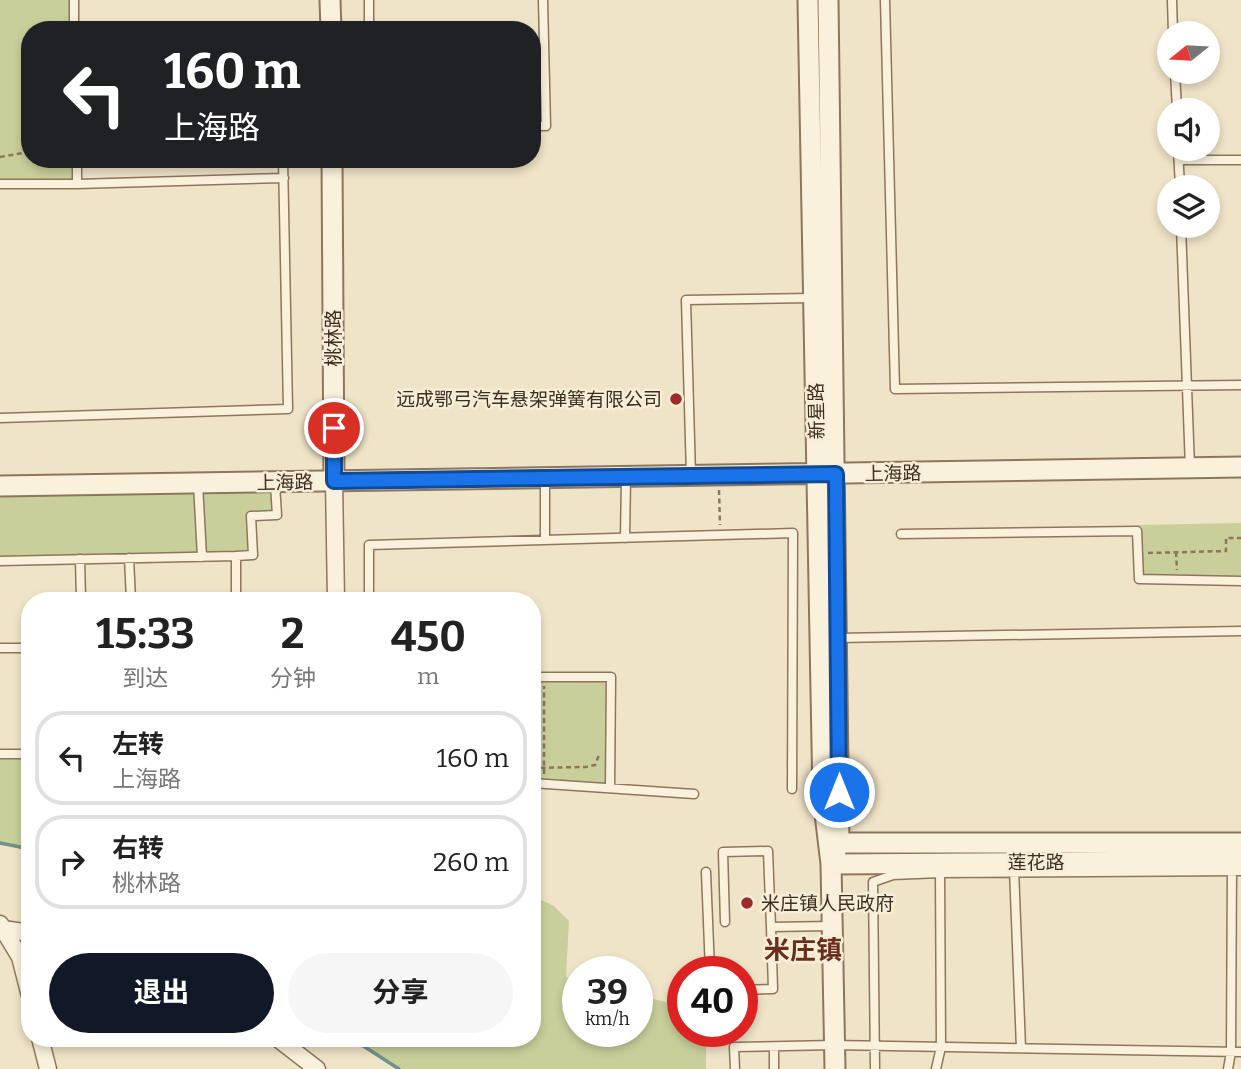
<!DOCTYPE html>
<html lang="zh">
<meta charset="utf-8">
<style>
body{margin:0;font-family:Bitter,"Noto Sans SC",serif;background:#f6f6f6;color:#222;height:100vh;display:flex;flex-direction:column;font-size:26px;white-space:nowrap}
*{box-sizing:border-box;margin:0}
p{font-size:23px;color:#767676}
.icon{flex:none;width:38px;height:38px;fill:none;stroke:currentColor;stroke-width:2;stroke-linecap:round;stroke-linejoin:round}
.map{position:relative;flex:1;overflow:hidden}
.sheet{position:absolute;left:21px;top:592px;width:520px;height:455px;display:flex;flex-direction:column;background:#fff;border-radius:28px;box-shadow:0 4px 10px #0003}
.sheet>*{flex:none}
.top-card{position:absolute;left:21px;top:21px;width:520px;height:147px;border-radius:28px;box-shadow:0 4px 10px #0003;background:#202124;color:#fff;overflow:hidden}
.needle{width:46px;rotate:252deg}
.buttons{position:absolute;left:1157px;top:21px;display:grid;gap:14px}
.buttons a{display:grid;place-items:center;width:63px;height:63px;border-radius:50%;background:#fff;box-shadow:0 4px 10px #0003;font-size:35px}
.speed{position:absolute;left:562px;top:956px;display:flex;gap:14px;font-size:35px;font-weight:700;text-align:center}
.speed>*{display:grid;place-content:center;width:91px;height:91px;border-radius:50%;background:#fff;box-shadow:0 4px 10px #0003;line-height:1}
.speed small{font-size:18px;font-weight:400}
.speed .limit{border:10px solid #d22;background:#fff;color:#111}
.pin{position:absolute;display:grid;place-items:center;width:60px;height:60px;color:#fff;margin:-30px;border:4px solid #fff;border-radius:50%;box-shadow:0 2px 7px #0007}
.me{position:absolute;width:77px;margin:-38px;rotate:0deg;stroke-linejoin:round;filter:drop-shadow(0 0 5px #0008)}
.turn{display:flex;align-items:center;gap:24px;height:147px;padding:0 28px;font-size:32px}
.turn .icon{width:91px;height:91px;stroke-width:2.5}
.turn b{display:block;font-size:49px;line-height:60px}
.eta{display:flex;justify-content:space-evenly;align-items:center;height:119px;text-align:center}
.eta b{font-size:42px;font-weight:700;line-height:49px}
.button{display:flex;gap:14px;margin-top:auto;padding:14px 28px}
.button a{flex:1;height:80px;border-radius:42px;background:#111827;color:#fff;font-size:28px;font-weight:700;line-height:80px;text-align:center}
.button a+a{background:#f6f6f6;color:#222}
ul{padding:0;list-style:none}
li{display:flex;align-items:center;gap:21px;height:94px;margin:0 14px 10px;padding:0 14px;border:4px solid #e0e0e0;border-radius:28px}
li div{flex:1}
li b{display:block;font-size:26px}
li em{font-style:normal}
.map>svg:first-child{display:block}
.green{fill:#c9cf9b}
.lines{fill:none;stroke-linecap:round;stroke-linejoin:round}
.stream{stroke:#6f938a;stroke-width:3.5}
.service-casing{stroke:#8d765c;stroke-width:11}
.minor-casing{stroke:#8d765c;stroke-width:19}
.tertiary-casing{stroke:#8d765c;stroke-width:23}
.path{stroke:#8d765c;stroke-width:2.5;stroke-dasharray:5 3.5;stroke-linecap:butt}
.service{stroke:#faf1dc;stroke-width:8}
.minor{stroke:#faf1dc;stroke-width:16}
.tertiary{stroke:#faf1dc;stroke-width:19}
.route-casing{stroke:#114b97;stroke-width:18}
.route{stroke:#1a73e8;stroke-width:12}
.poi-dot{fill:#9e2a2b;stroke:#f7eed8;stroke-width:2.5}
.labels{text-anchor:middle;stroke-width:5;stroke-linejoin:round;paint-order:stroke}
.street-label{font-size:19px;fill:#3d2e20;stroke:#f7eed8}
.poi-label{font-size:19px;fill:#3d2e20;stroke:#f7eed8;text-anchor:end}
.district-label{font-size:26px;font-weight:bold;fill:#6b2e1e;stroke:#f7eed8}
</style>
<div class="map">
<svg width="1241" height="1069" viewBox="0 0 1241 1069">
<rect width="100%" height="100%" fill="#f0e4c8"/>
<path class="green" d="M0 0H74V30H30V159H77V184H0Z
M275 482 277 515 251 517 253 555 0 561V486Z
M1241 523V581L1139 579 1137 525Z
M532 677H611L610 788 532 783Z
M0 754H30V849L0 843Z
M537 898 554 906 569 921 566 977 577 981 578 1031H637V995L682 1006V1031H706V1069H399L351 1038H532V899Z"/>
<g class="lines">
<path class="stream" d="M0 843 30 849
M351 1038 399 1069"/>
<g class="service-casing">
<path id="service" d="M74 0V30
M369 0V30
M885 0 895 389 1241 385
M1172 0 1173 33
M74 27 330 29
M1175 72 1177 110
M532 126H546L543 0
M1178 149 1180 187
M1179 160H1241
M0 184H77V159
M77 184 284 178
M1181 226 1190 468
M0 418 288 409 283 159
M691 476 686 300 812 298
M198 483 202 557
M901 534 1137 531 1139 579 1241 581
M625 538 626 478
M545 540V478
M236 556 253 555 251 516 277 515 275 484
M129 558 131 600
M80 559 81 600
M0 561 236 556V600
M369 600V545L793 533 792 789
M838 638 1241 631
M0 648H30
M532 677H611L610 788
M0 754H30
M532 783 694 794
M1014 869 1021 1048
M706 872 710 971
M725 922 723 852 768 851 771 927 832 926
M742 990 773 989 771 927
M774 1047V1069
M735 1069 734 1047 834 1045 1241 1052
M875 1069 873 882 893 875 940 873 1241 871
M936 1069 941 1047 940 869
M1228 1069 1231 1052 1232 866"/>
</g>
<g class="minor-casing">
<path id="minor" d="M334 481 336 600
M0 924 20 957 30 996
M3 929 30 933
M40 1038 48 1069
M277 1038 317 1069"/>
</g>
<g class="tertiary-casing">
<path id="tertiary" d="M330 0 331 30
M808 0 823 797 831 864 1241 861
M828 0 839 843 831 864 835 1069
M332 159 334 481
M0 486 1241 467
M839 843H1241"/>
</g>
<path class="path" d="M0 157 23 153 30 145
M719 490 720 525
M1176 552 1177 570
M1148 553 1226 551V538H1241
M532 768 586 767 595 765 599 755
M544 774V686"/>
<use href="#service" class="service"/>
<use href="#minor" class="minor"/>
<use href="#tertiary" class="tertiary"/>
</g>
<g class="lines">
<g class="route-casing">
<path id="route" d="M334 428V481L836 474 839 792"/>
</g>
<use href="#route" class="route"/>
</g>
<g class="poi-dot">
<circle cx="676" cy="399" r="7"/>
<circle cx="747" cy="903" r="7"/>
</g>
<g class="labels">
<g class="street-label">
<text transform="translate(333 338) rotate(-90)" y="7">桃林路</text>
<text transform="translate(816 411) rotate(-91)" y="7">新星路</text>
<text transform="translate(893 473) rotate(-1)" y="7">上海路</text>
<text transform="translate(285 482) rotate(-1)" y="7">上海路</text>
<text x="1036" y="869">莲花路</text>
</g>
<g class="poi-label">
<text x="662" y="406">远成鄂弓汽车悬架弹簧有限公司</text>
<text x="761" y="910" text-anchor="start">米庄镇人民政府</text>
</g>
<g class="district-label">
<text x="803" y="959">米庄镇</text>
</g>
</g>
</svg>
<div class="buttons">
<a><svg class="needle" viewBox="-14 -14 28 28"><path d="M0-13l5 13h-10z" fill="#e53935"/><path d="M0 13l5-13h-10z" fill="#767676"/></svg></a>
<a><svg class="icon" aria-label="sound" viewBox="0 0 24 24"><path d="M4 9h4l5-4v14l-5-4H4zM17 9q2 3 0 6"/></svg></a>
<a><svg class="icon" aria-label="layers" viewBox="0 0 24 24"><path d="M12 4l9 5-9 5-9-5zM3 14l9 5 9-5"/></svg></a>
</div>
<div class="speed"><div>39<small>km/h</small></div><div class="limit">40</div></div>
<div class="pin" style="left:334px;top:428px;background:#d93025"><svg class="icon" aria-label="arrive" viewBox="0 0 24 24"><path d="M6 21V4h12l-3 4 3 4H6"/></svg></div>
<svg class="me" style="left:839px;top:792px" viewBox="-20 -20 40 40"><circle r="17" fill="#1a73e8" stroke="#fff" stroke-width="3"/><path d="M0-11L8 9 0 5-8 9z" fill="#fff"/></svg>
<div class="top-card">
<div class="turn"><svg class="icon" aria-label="left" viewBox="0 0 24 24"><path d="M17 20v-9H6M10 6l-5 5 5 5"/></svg><div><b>160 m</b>上海路</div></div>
</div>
<section class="sheet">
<div class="eta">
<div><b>15:33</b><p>到达</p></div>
<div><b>2</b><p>分钟</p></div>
<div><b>450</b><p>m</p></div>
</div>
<ul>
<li><svg class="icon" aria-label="left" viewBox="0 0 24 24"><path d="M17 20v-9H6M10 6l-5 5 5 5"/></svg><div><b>左转</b><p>上海路</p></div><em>160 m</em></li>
<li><svg class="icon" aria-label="right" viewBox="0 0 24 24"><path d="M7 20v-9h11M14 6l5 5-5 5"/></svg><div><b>右转</b><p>桃林路</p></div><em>260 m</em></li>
</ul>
<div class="button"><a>退出</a><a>分享</a></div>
</section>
</div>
